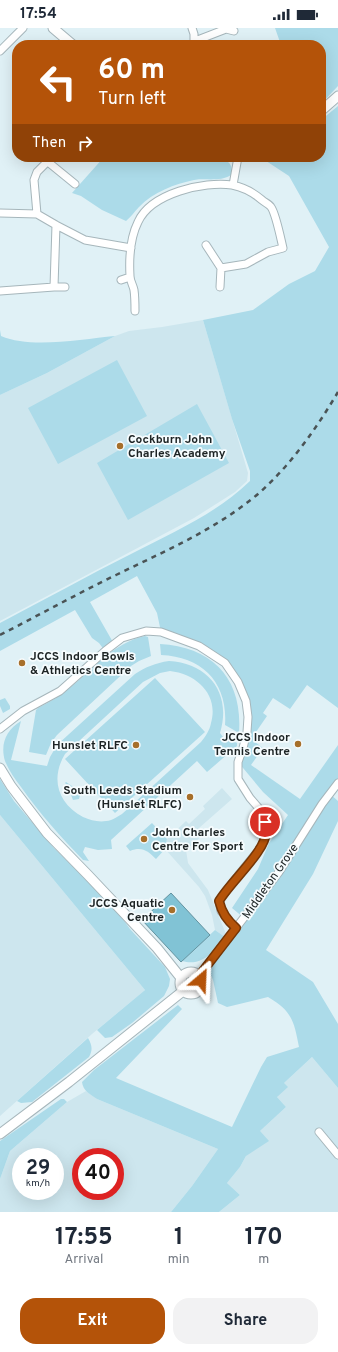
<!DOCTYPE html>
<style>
body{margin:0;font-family:Overpass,sans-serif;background:#f2f2f3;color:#1f2937;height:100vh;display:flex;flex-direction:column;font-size:15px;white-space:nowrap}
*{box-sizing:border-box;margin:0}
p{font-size:13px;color:#747a83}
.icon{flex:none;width:22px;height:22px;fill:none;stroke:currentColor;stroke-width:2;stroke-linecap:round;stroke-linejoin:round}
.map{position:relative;height:1184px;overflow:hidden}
.drawer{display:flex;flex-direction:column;background:#fff;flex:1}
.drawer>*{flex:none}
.banner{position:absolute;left:12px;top:12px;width:314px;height:122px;border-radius:16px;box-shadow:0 4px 16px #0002;background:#b45309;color:#fff;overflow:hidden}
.speed{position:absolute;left:12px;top:1120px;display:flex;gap:8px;font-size:20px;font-weight:700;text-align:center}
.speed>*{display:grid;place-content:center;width:52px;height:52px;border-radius:50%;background:#fff;box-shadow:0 4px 16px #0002;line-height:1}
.speed small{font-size:10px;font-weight:400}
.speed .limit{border:6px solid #d22;background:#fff;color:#111}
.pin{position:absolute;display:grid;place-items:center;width:34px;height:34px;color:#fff;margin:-17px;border:2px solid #fff;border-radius:50%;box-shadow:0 1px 4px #0007}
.me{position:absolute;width:44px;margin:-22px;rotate:26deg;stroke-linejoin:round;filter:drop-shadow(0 0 3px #0008)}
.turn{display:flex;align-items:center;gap:14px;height:84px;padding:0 20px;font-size:18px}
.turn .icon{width:52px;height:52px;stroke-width:2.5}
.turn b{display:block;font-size:28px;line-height:34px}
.then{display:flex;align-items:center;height:38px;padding:0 20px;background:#0003;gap:8px;font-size:15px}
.eta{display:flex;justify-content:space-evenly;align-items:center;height:68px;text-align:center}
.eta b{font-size:24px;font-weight:700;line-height:28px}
.primary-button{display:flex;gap:8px;margin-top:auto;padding:8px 20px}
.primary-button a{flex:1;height:46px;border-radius:16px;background:#b45309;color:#fff;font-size:16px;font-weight:700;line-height:46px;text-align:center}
.primary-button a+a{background:#f2f2f3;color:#1f2937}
.status{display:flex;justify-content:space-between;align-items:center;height:28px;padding:0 20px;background:#fff;direction:ltr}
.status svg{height:11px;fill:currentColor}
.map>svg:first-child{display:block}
.built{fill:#cde6ee;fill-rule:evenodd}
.green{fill:#acdbe9;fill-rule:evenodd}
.water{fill:#81c3d5;stroke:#6393a0}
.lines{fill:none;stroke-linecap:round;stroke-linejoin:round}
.minor-casing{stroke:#a6b6bb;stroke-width:9}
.tertiary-casing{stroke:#a6b6bb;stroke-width:11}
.minor{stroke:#fff;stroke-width:7}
.tertiary{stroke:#fff;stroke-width:9}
.rail{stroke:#4a5355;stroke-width:2.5;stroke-dasharray:5 5;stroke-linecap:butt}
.route-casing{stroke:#753606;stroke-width:10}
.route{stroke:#b45309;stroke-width:7}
.poi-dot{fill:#a66f2a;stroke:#f6fcfe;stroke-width:1.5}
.labels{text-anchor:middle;stroke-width:3.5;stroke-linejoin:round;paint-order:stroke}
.poi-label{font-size:12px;font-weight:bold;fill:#1c2324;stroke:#f6fcfe;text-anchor:end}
.street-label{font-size:12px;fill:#1c2324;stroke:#f6fcfe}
</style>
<div class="status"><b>17:54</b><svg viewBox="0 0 49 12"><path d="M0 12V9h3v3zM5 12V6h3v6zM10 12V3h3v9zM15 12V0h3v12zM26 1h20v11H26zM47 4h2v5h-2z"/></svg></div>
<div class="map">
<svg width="338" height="1184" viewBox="0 0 338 1184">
<rect width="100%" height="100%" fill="#e0f1f6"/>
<path class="built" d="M203 292 248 445 247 453 235 464 194 490 0 593V367L47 345 115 308 129 303 162 299Z
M222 760 232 771 199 800 204 806 186 822 188 835 208 862 228 911 215 902 212 887 205 868 199 859 165 821 167 811 186 793 189 796 205 781 203 778Z
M0 787 145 962 92 1006 0 1088Z
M312 1029 338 1060V1184H219L240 1167 227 1155 240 1139 260 1103 286 1079 277 1069 284 1055Z
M86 1063 97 1071 218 1121 192 1158 171 1184H0V1151L10 1123 67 1074ZM21 1129H55V1163H21ZM81 1129H115V1163H81Z"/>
<path class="green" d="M275 0H338V58L321 76V17H281Z
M338 78V680L307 657 290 681 273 670 263 685 267 688 256 704 259 707 255 714 263 720 251 737 300 771 338 717V755L330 766 338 773V793L313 846 266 922 313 954 338 996V1060L312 1029 284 1055 288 1059 277 1069 286 1079 260 1103 269 1113 246 1128 240 1139 227 1155 240 1167 219 1184H171L192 1158 218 1121 97 1071C90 1066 83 1063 82 1054L94 1042 178 977 182 981 116 1050 232 1099 261 1039 267 1029 299 1019C294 993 292 983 268 969L227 979 218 975 213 952 207 938 244 890 232 880 258 841 269 815 288 787 263 764 238 734 243 720 246 673 225 635 199 618 161 604 157 585 137 548 90 574 114 616 105 623 99 615 92 610 75 582 0 623V595C44 572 87 548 131 526 173 504 216 486 250 453V443L232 391 203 292 253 282 289 256 315 243 329 219 289 148 260 129H321V92Z
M104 129H207C219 130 235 130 231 147 221 154 206 150 194 152 175 156 153 164 139 179 134 184 131 189 126 193L102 182 81 168 72 165Z
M0 302 1 308C31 321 82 311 115 308L47 345 0 367Z
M117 332 147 388 58 436 28 380Z
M197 376 229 435 128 492 97 435Z
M145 608 148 609 151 628 139 633 131 638 57 707 51 715 46 727 29 724 36 682 38 680C50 674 62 667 72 658 96 638 114 615 145 608Z
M160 616C213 619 243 651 239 705L225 697C228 655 203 629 161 627Z
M169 633C209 635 232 666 220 705L223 709 237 715V718L207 744 197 733 111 812 112 821 98 822 85 819 83 824 89 833 83 832C61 809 40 786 21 759 15 751 9 743 5 733 0 716 6 702 21 693L11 732 47 738 50 729 57 717 135 646C146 639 155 635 169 633ZM170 643C197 646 219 667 211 695 210 702 205 709 201 714L122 786C118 788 114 791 111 792 101 795 92 793 83 789 58 776 50 751 65 726L143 654 160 645Z
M155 650 205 704 115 785 65 731Z
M5 670 10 678V681L3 685 0 678V672Z
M0 751 14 773 53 819 117 883 130 901 165 939 170 951 169 958 164 968 132 995 112 1009 105 1010 97 1002 145 962 0 787Z
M66 754 81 764 79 771 73 772 67 757 65 755Z
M152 795 167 811 165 821 156 831C148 823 142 818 130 823L126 818Z
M215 902 225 909C214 923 203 939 182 933Z
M88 1010C92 1017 93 1022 89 1029L32 1074 21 1075 17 1073Z
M61 1071H64L67 1074 10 1123 0 1151V1113Z"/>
<path class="water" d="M171 865 210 907 181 934 142 892Z"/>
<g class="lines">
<g class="minor-casing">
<path id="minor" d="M192 0 194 6V17
M195 13 226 1 234 3
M0 23 23 0
M48 134 75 156
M233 157 238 129
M0 185 37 186 56 197 85 212 131 220
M37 186 34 152 37 144 52 129
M121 252 130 249
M54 259H65
M220 259 221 240
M0 263 54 259 56 197
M135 283C135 276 135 269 134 262 133 257 130 253 130 248 129 230 130 210 138 194 151 165 204 153 232 157 242 159 254 165 262 172 264 174 269 176 271 179 276 186 281 212 283 220L268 224 246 236 221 240 206 217
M0 701 23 683 60 663 105 623 122 610 146 603 161 604 199 618 225 635 238 654 246 673 248 689 247 704 243 720 238 734V751L250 770 263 785 266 804 262 818 236 850 219 873 221 883 236 901
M199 948 279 844 322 776 338 755
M319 1104 338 1127"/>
</g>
<g class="tertiary-casing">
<path id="tertiary" d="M53 0 73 17
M321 83 338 68
M0 740 11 758 47 805 88 847 157 920 181 950
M180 955a11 11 0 1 1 22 0a11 11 0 1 1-22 0Z
M0 1106 69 1054 183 963"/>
</g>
<use href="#minor" class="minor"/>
<use href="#tertiary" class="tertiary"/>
<path class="rail" d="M0 607C39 587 77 566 116 547 165 523 215 502 258 466 291 437 316 401 338 364"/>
</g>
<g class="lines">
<g class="route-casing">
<path id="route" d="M201 952 199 948 236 900C227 892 222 885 219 873 230 854 266 823 266 804 266 801 265 797 265 794"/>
</g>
<use href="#route" class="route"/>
</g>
<g class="poi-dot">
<circle cx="120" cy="418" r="4"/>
<circle cx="22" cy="635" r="4"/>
<circle cx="298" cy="716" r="4"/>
<circle cx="136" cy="717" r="4"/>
<circle cx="190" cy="769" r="4"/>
<circle cx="144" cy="811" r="4"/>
<circle cx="172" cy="882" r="4"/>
</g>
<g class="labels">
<g class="poi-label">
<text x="128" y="415" text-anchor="start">Cockburn John<tspan x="128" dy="14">Charles Academy</tspan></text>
<text x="30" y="632" text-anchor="start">JCCS Indoor Bowls<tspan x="30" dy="14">&amp; Athletics Centre</tspan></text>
<text x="290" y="713">JCCS Indoor<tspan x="290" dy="14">Tennis Centre</tspan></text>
<text x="128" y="721">Hunslet RLFC</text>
<text x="182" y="766">South Leeds Stadium<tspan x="182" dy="14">(Hunslet RLFC)</tspan></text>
<text x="152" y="808" text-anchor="start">John Charles<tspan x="152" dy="14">Centre For Sport</tspan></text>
<text x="164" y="879">JCCS Aquatic<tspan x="164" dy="14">Centre</tspan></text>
</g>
<g class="street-label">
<text transform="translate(270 853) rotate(-55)" y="4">Middleton Grove</text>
</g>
</g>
</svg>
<div class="speed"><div>29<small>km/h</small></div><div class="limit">40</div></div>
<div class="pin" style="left:265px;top:794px;background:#d93025"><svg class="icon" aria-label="arrive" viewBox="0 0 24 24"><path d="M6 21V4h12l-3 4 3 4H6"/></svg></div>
<svg class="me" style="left:201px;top:952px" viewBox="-20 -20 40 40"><path d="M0-17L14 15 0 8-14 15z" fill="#b45309" stroke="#fff" stroke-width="4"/></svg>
<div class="banner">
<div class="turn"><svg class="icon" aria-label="left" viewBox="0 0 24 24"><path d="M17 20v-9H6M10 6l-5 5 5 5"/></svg><div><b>60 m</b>Turn left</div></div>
<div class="then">Then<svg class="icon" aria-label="right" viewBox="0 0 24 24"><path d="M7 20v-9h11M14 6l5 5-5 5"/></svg></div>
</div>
</div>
<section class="drawer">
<div class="eta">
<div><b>17:55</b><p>Arrival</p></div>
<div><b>1</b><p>min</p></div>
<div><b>170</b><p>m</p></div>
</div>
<div class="primary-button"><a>Exit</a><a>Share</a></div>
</section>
